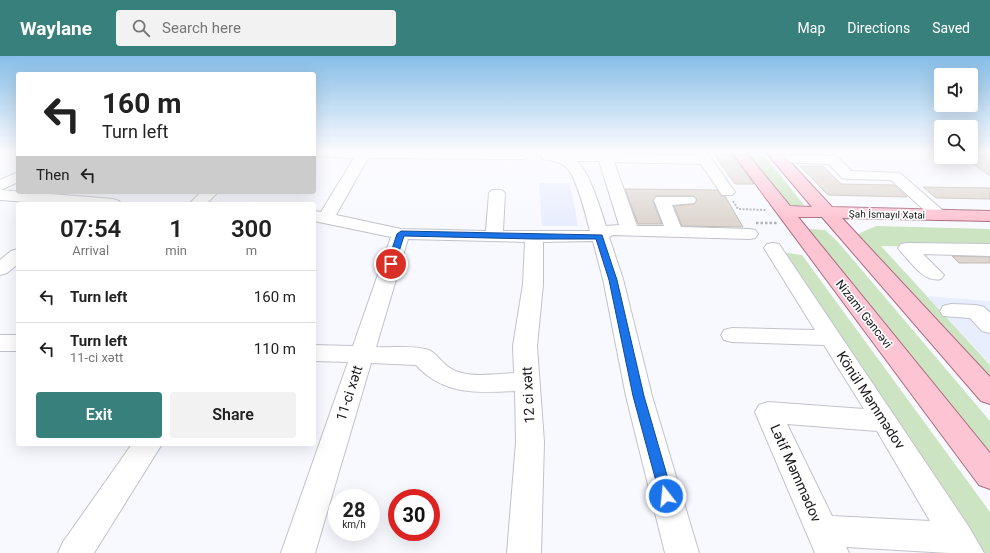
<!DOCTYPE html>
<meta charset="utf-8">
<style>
body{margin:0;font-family:Roboto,sans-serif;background:#f2f2f2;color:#222;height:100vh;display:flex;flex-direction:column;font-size:15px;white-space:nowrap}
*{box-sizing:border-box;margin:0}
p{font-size:13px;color:#767676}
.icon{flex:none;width:22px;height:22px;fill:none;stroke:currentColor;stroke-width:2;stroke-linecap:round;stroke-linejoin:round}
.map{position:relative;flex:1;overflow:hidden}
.sheet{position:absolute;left:16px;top:146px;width:300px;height:244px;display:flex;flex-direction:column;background:#fff;border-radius:4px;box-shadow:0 4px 16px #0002}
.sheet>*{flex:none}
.guide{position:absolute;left:16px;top:16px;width:300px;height:122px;border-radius:4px;box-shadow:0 4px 16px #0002;background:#fff;color:#222;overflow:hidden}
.controls{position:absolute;left:934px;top:12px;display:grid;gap:8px}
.controls a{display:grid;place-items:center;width:44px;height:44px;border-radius:4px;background:#fff;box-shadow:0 4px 16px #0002;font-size:20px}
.speed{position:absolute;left:328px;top:433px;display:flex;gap:8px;font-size:20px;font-weight:700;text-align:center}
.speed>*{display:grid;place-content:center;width:52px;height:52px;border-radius:50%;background:#fff;box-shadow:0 4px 16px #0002;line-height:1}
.speed small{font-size:10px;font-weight:400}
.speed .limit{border:6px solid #d22;background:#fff;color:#111}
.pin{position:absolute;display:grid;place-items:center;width:34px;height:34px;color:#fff;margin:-17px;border:2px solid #fff;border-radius:50%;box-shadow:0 1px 4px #0007}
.me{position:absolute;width:44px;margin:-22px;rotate:344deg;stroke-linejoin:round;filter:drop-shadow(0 0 3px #0008)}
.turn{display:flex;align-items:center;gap:14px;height:84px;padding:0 20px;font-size:18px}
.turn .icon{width:52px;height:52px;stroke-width:2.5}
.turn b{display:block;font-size:28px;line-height:34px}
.then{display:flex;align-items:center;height:38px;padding:0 20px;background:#0003;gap:8px;font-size:15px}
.eta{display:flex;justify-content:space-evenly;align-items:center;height:68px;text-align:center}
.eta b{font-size:24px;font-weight:600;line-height:28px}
.primary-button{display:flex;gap:8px;margin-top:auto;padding:8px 20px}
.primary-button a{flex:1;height:46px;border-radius:4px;background:#38807b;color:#fff;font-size:16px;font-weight:600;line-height:46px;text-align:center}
.primary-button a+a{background:#f2f2f2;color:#222}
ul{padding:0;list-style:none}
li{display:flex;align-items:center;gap:12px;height:52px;padding:0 20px;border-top:1px solid #e0e0e0}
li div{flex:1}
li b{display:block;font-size:15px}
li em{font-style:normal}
header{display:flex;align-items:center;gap:24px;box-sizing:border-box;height:56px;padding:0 20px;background:#38807b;color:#fff}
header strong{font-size:19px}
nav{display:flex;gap:22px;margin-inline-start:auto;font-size:14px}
.search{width:280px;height:36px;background:#f2f2f2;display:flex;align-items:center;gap:10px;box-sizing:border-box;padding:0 14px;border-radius:4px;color:#767676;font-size:15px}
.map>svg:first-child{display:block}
.built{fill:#e9eefe}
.green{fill:#cde4c2}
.building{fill:#ddd7d0;stroke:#c3bcb6}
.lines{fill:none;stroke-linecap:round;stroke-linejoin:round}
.minor-casing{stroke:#c0c3cb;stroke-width:2}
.major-casing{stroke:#ab6d7f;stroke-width:2}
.path-far1{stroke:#b2b3b8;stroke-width:2;stroke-dasharray:2 1.5;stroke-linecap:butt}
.path{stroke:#b2b3b8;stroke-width:2.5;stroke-dasharray:2.5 2;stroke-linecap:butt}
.minor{fill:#fff;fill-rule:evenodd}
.major{fill:#fdc4d3;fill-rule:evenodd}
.route{fill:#1a73e8;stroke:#114b97}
.labels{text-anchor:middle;stroke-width:3.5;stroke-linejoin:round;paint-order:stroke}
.far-street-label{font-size:10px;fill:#17171a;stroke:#fff}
.street-label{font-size:12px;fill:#17171a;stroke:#fff}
.near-street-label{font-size:14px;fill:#17171a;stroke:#fff}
</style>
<header>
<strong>Waylane</strong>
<div class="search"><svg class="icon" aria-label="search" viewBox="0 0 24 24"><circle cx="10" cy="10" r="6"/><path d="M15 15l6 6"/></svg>Search here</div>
<nav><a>Map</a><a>Directions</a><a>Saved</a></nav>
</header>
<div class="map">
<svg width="990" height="497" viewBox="0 0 990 497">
<rect width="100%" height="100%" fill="#f8f9ff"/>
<path class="built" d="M539 127H570L578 170H542Z
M927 240 990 245V308Z"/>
<path class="green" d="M744 95H761L804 149 795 150 784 147Z
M876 170 990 173V192L881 190 990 309V329L856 183 860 177Z
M810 173 825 174 838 186 990 365V409L808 175Z
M781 196 802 199 990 456V497H979Z"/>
<path class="building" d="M714 98 732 99 754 128H735Z
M971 100H984L990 104V120L963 101Z
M800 110H823L841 128 894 129 907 141 828 139Z
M923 131 990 132V143L936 142Z
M625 133 717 134 721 140H725L743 171 682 170 674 150 694 148 697 143 694 140H656L653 145 662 168H638Z
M952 200 990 201V207H959Z"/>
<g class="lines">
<g class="minor-casing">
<path id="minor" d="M314 95H530L528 102 523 103 368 102 336 159 401 173 486 175 489 137 492 134H502L505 137 503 175H590C586 160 577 121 566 111 560 105 551 105 543 103L541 100 543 97H597L596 95H610L611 97 695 100 692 95H706L735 136 732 139H722L701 108 614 106 637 170H664L654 144 656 141H694L696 144 694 147 672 149 681 171 749 173 755 174 758 178 755 182 749 183 613 179 609 181 623 223 652 340 699 497H665L626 340 603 223 593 185 543 186V228L537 290 544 386 541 497H507L516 386 515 335C478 337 443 339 416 309L371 307 315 497H281L348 306 314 305V289L353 290 391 181 314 165V155L321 156 354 102 314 100ZM576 105H599L619 169 606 170C601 155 589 113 576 105ZM408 183 525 186 523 228 513 290 514 317C495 318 467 323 450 312 443 308 436 297 429 294 413 289 393 292 376 291Z
M779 99 833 100 838 101 851 115 900 117 948 159 946 163 940 164 934 163 891 124 847 123 842 122 829 108 774 106 772 103 774 100Z
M18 116V126L1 134 113 143 119 145 121 148H53L0 144V124Z
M201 136H218L206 148H189Z
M773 187 779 188 969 471 984 497H949L846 491 849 497H815L755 356 759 349 768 346 864 353 824 289 732 286 724 284 721 279 724 274 732 272 815 274 764 192 767 188ZM787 368 877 375 930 465 832 460Z
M907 187 990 188V200L923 198 944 219 941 223C924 227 912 207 901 196L898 192 901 188Z
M18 193V208L7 217 0 219V204L11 195Z
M951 248 976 249 984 251 990 257V277L982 275 970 262 943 260 940 255 943 250Z
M0 279H18V295H0Z
M132 388H162L94 497H58L63 486Z"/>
</g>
<g class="major-casing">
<path id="major" d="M731 95H745L790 150 812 151 765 95H780L832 151 990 155V165L842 162 990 321V348L981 345 822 161H798L990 397V433L979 429Z"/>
</g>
<path class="path-far1" d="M733 145 738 153 767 154"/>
<path class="path" d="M756 167H777"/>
<use href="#minor" class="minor"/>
<use href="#major" class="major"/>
</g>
<linearGradient id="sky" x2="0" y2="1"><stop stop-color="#86bde6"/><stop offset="0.58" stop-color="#fcfcff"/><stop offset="1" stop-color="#fcfcff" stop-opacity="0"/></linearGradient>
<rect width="990" height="165" fill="url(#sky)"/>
<path class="route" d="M401 175 602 179 617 224 644 340 673 440 671 444 666 446 662 444 660 440 633 340 609 224 596 183H534L404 180 395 208 391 211 388 210 387 208 397 178Z"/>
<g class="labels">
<g class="far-street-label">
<text transform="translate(887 158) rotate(1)" y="4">Şah İsmayıl Xətai</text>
</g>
<g class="street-label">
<text transform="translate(864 258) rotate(52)" y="4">Nizami Gəncəvi</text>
</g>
<g class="near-street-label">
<text transform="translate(349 337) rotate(-72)" y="5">11-ci xətt</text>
<text transform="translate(528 339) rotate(-93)" y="5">12 ci xətt</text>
<text transform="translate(871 344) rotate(57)" y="5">Könül Məmmədov</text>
<text transform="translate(796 417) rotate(66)" y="5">Lətif Məmmədov</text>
</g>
</g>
</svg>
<div class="controls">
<a><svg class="icon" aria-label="sound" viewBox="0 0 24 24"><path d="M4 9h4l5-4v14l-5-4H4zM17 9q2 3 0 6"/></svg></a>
<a><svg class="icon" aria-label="search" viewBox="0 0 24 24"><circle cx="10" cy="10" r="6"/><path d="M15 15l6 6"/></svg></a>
</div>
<div class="speed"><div>28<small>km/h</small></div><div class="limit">30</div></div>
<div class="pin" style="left:391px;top:208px;background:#d93025"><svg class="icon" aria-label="arrive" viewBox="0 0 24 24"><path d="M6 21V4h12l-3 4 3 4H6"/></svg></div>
<svg class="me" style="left:666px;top:440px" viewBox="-20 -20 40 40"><circle r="17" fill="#1a73e8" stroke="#fff" stroke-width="3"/><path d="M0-11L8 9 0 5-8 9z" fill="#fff"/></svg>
<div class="guide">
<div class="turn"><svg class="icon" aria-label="left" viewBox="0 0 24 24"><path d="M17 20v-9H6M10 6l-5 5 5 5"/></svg><div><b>160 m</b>Turn left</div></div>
<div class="then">Then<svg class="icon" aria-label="left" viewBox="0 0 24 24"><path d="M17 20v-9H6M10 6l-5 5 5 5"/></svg></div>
</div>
<section class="sheet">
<div class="eta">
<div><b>07:54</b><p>Arrival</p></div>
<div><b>1</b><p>min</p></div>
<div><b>300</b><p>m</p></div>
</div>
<ul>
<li><svg class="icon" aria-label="left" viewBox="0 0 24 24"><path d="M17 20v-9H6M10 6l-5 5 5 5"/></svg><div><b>Turn left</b></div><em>160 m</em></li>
<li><svg class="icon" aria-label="left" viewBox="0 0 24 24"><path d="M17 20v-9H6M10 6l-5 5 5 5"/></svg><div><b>Turn left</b><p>11-ci xətt</p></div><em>110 m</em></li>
</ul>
<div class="primary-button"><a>Exit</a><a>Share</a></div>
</section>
</div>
